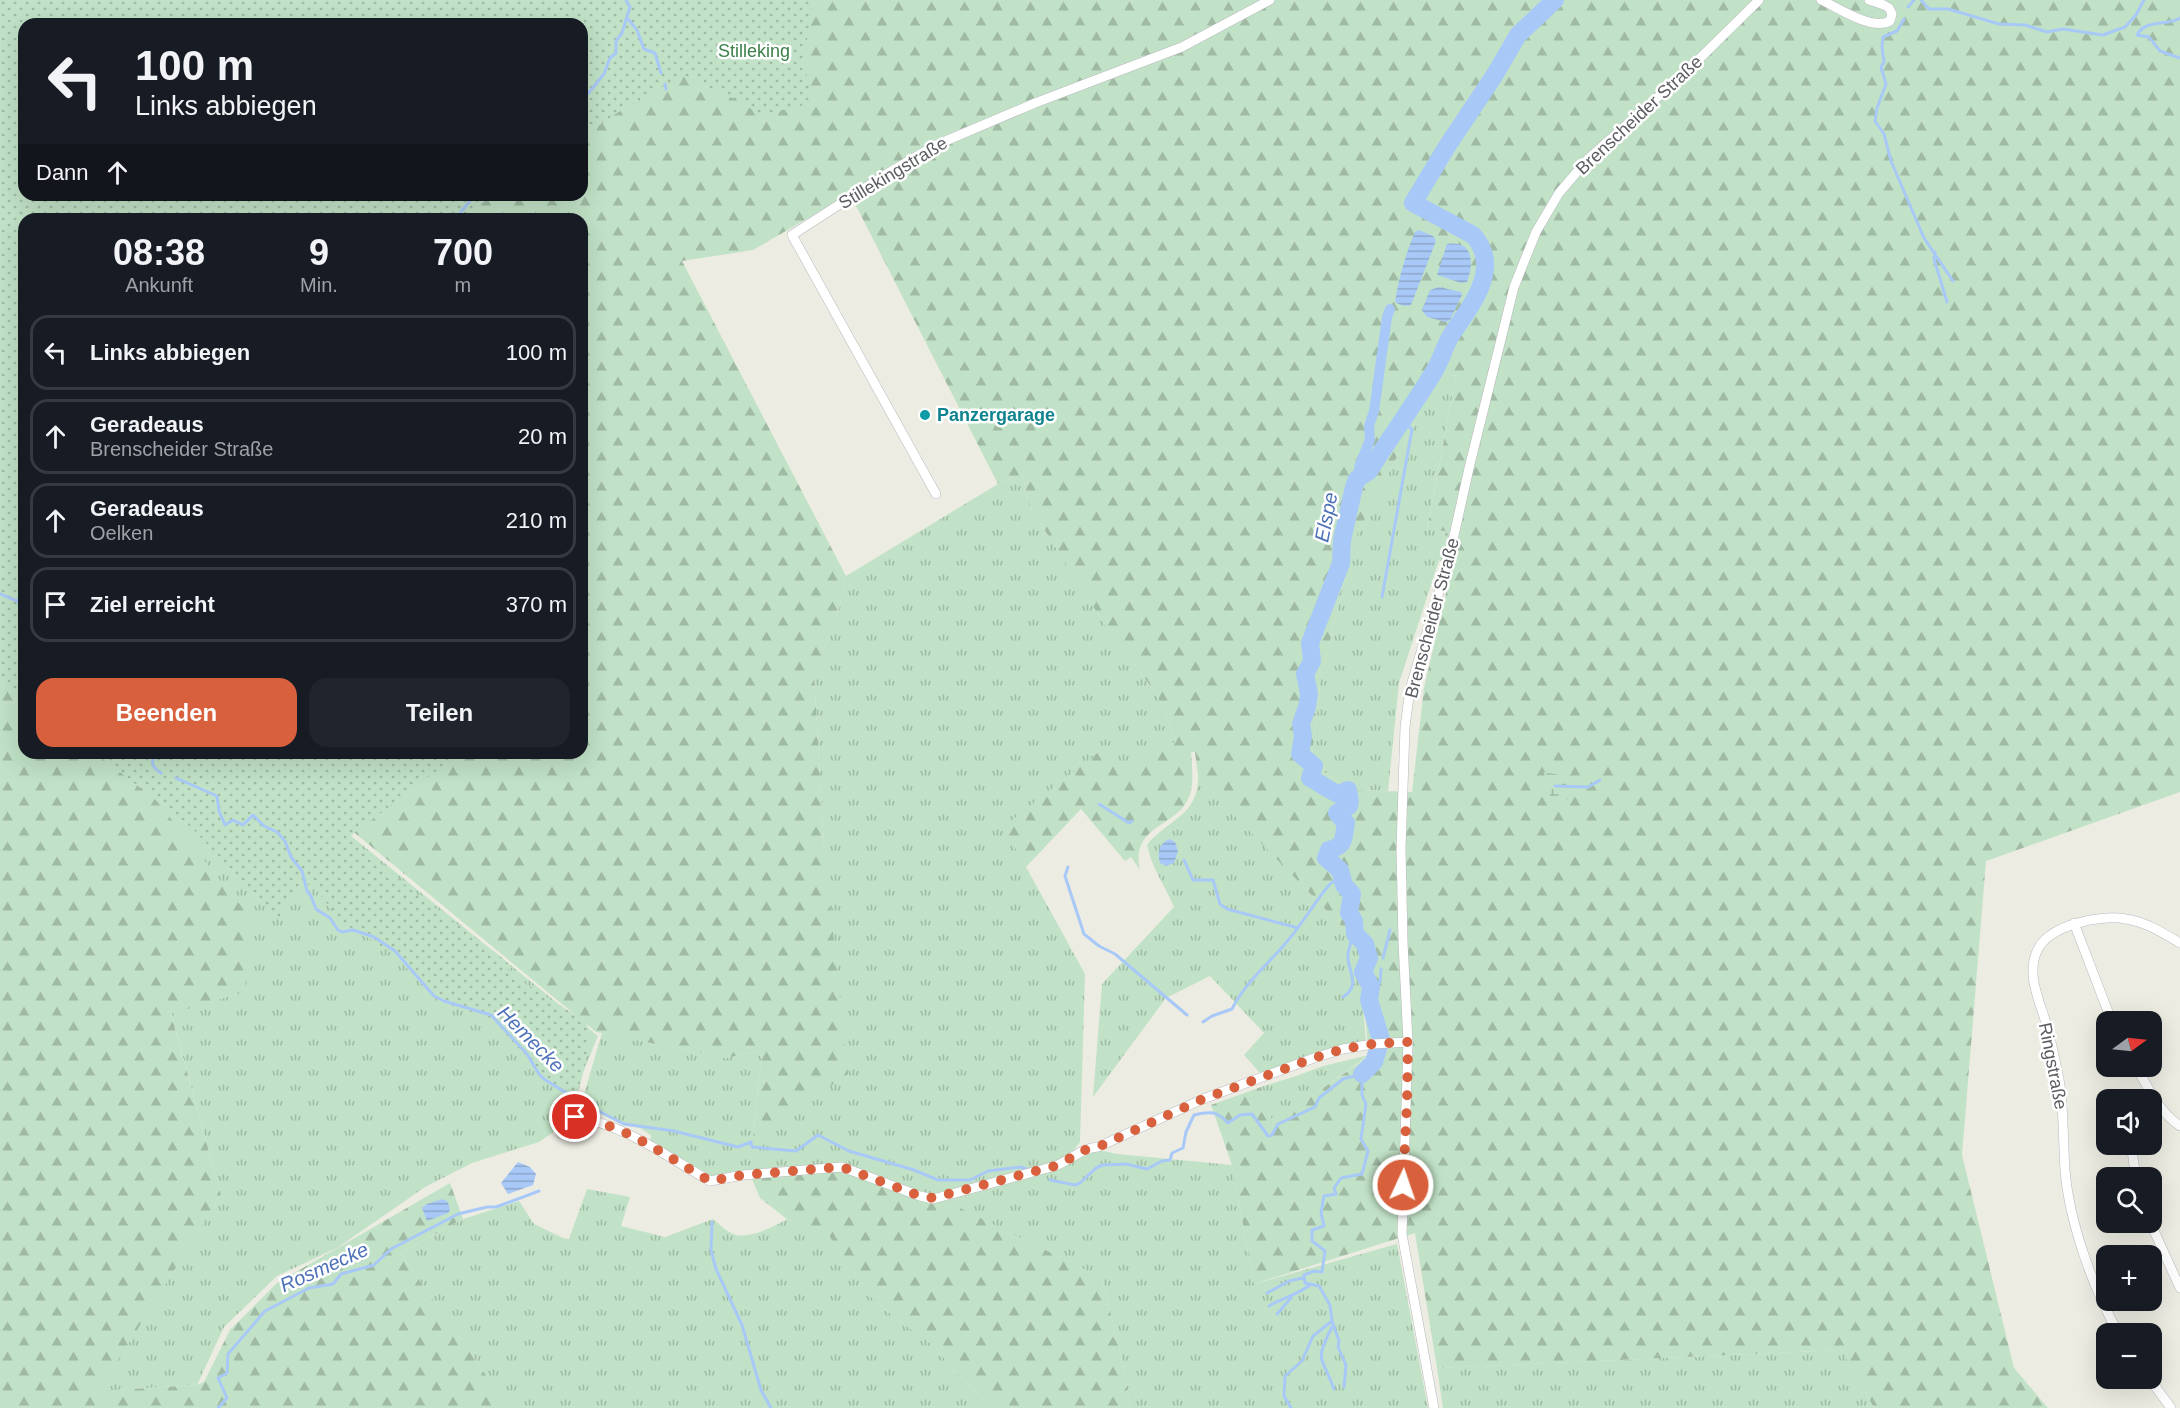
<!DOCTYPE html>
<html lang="de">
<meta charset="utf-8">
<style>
body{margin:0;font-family:Helvetica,sans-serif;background:#20242c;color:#f1f3f6;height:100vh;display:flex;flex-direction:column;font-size:22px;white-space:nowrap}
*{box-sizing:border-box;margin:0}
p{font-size:20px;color:#9ea1a6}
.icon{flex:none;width:33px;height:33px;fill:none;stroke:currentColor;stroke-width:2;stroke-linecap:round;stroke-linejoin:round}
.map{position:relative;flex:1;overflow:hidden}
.details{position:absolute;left:18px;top:213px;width:570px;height:546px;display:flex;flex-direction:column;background:#171b24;border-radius:18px;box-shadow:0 6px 24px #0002}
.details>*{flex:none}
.top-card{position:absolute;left:18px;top:18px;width:570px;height:183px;border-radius:18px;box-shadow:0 6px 24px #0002;background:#171b24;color:#f1f3f6;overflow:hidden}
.needle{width:39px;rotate:75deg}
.tools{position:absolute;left:2096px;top:1011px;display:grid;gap:12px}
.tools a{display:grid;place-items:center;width:66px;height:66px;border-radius:12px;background:#171b24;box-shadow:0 6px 24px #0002;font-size:30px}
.pin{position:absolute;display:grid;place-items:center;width:51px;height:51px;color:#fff;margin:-26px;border:3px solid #fff;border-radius:50%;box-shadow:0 2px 6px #0007}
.me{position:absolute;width:66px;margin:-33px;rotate:3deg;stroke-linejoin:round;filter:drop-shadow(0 0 4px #0008)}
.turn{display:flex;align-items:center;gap:21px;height:126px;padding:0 18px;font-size:27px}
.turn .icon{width:78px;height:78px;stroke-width:2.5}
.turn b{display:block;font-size:42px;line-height:51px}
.then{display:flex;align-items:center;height:57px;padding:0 18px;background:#0003;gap:12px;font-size:22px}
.eta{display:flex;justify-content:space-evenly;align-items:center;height:102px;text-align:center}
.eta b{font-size:36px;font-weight:600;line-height:42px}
.cta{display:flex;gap:12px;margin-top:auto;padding:12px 18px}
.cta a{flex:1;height:69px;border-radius:18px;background:#d9603c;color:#fff;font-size:24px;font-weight:600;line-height:69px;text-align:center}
.cta a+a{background:#20242c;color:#f1f3f6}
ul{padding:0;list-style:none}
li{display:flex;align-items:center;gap:18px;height:75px;margin:0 12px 9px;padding:0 6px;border:3px solid #363941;border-radius:18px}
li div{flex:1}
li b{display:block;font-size:22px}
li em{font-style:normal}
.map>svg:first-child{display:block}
.grass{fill:url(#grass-tufts)}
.forest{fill:url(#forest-firs);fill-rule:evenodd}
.wetland{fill:url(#wetland-marsh)}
.park{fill:url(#park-dots)}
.water{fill:url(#water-rules)}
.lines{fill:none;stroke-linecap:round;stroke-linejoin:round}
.stream{stroke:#a8c9f7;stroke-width:3}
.canal{stroke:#a8c9f7;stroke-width:10}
.river{stroke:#a8c9f7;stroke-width:18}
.minor-casing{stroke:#b8b9be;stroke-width:10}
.minor{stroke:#fff;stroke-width:9}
.route{stroke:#d9603c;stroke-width:10;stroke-dasharray:0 18}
.culture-dot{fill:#0f9aa8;stroke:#fff;stroke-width:2}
.labels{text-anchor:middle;stroke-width:5;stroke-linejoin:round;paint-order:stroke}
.park-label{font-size:18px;fill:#3c804a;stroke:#fff}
.street-label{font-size:18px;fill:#5b5d62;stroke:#fff}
.culture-label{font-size:18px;font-weight:bold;fill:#0d838f;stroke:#fff;text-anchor:start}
.water-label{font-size:20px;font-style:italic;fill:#4d71b8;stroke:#fff}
</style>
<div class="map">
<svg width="2180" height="1408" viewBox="0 0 2180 1408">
<defs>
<pattern id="grass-tufts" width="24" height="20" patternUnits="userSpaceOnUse" patternTransform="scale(1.5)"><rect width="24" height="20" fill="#c1e2c6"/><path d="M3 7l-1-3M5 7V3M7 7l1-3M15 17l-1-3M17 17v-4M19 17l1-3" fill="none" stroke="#a0baa4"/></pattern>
<pattern id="forest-firs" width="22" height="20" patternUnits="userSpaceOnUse" patternTransform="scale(1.5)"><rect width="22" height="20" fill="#c1e2c6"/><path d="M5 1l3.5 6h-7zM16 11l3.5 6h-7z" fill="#a0baa4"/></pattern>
<pattern id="wetland-marsh" width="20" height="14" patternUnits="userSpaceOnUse" patternTransform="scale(1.5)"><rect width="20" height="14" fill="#c1e2c6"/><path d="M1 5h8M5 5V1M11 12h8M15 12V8" fill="none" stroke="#a0baa4"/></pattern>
<pattern id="park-dots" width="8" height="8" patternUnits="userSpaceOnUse" patternTransform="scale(1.5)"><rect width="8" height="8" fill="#c1e2c6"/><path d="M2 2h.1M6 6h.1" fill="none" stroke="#a0baa4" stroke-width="1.8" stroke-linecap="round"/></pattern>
<pattern id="water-rules" width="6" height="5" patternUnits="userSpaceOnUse" patternTransform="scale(1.5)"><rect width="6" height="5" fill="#a8c9f7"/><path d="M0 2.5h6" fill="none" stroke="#8ca6cb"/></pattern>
</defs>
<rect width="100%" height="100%" fill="#ecece3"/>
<path class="grass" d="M1441 371 1456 376 1427 529 1446 531 1439 560 1399 683 1388 791 1353 790 1326 774 1312 756 1320 683 1354 540Z
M1023 474 1026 493 1032 510 1101 619 1158 696 1176 741 1126 778 1004 827 1085 974 1080 1142 1068 1158 941 1195 922 1194 841 1163 715 1177 707 1176 650 1143 651 1135 640 1128 623 1125 581 1104 602 1033 726 1058 762 1050 753 1137 824 848 814 673 839 609 846 576 998 484Z
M118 753 345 831 598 1036 582 1075 579 1090 573 1097V1109L565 1124 539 1142 472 1163 425 1187 337 1248 277 1276 224 1327 197 1385 98 1391 221 1195 171 1013 244 992Z
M1198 776 1358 943 1366 1042 1262 1075 1244 1055 1264 1033 1210 976 1166 998 1093 1097 1102 984 1174 907C1165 886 1152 868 1147 845 1168 819 1199 816 1198 776Z
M1369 1055 1273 1124 1261 1087 1299 1075 1323 1066Z
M1098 1150 1117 1154 1232 1165 1254 1284 1397 1244 1428 1408H1130L1124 1369 1102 1278 959 1208 960 1195 1056 1168Z
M587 1189 630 1197 621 1226 665 1237 713 1219C719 1224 728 1233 736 1235 753 1238 773 1227 787 1219L825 1230 872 1298 897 1319 933 1345 960 1377 994 1408H509L400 1253 463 1219 519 1201 534 1224 563 1238 569 1239Z
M1842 1350 1874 1408H1443L1437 1368Z"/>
<path class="forest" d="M599 0H2180V792L1986 861 1962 1155 2014 1368 2048 1408H1874L1842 1350 1437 1368 1415 1233 1254 1284 1232 1165 1211 1105 1261 1087 1273 1123 1369 1056 1358 943 1205 785 1198 776 1195 752H1191C1192 766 1194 781 1190 794 1180 828 1130 823 1140 870L1131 857 1125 861 1081 809 1026 867 1003 827 1104 748 1126 777 1176 741 1158 696 1101 619 1032 510 1026 493 1023 474 998 484 850 194 753 250 682 261 846 576 839 609 814 673 824 848 848 1074 753 1138 762 1050 726 1058 596 1032 350 829 275 753H582V219H138L148 195H582V53ZM1441 371 1456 376 1427 530 1446 531 1439 560 1452 567 1424 688 1412 792 1353 790 1326 774 1312 756 1320 683 1354 540Z
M0 651 24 671V753H118L246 912 250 949 244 992 171 1014 221 1195 99 1391 197 1385 204 1382 230 1330 277 1283 450 1183 463 1219 400 1253 509 1408H0Z
M842 1170 934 1203 960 1195V1208L1102 1278 1124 1369 1130 1408H994L960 1377 933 1345 897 1319 872 1298 825 1230 787 1219 760 1198 752 1179Z"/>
<path class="wetland" d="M1544 772 1559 775 1567 786 1570 799 1555 805 1546 787Z"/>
<path class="park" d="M0 0H812L813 4C807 39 799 69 815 102L761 116 743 103 683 75 617 113 582 137V24H24V195H493L477 207 466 219H24V697L0 679Z
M95 753H460L349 837 415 893 500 956 513 968H509L507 972 585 1021C595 1037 581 1085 573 1103L559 1091 542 1081 494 1019 439 1002 393 954 356 930 344 925 311 883 279 908 281 917 279 920 191 827Z"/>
<path class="water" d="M1419 230 1433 236 1436 241 1411 305C1406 307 1400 305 1395 302 1399 277 1405 255 1415 232Z
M1447 244C1474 240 1474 264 1467 282L1461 283 1437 275Z
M1439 287 1461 292 1462 295 1450 320 1446 322 1427 317 1422 310 1430 290Z
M1170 839 1175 842 1178 851 1174 863 1166 866 1160 863C1157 853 1159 843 1170 839Z
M518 1162 530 1167 536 1174 533 1185 508 1194 501 1183Z
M443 1199 448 1202 450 1210 448 1213 427 1221 422 1208 427 1204Z"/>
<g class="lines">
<path class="stream" d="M1921 0 1929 9H1948L1999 24 2025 25 2047 32 2063 29 2103 35 2125 27 2136 15 2144 0
M1908 7 1914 0
M2180 18C2167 26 2145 19 2137 35L2149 37 2160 51 2180 58
M628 19 637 30 644 49 655 53 661 73
M1904 19 1897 31 1883 37 1882 47 1884 62 1881 67 1886 84 1877 108 1875 121 1884 134 1891 161 1924 238 1953 281
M665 84 666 89
M582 101 604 74 610 58 616 53V41L622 33 630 7 626 0
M455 219 475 195
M1935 252 1934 259 1947 302
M0 594 22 603 24 605
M1382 597 1412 429 1401 421
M140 753 157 754C149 762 153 768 161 773
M176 778 217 796 219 811 225 825 233 820 243 825 253 815 264 826 277 832 285 841 291 857 302 871 307 891 311 896 316 909 330 918 338 930 342 932 353 930 374 937 395 951 434 996 444 1001 491 1015 527 1054 539 1074 544 1079 581 1102 624 1124 674 1131 738 1147 751 1142 752 1147 796 1151 818 1135 849 1151 914 1170 938 1180H970L988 1171 1020 1167 1027 1169
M1555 786 1588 787 1600 780
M1099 804 1129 823 1132 821
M1184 860 1193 880H1213L1220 904 1227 909 1298 928
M1068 867 1065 876 1084 934 1099 946 1115 954 1187 1015
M1383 958 1390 930
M1371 987 1375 988 1380 982 1381 969
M1343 997C1360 986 1350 975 1348 959 1347 952 1350 948 1351 941 1352 930 1345 924 1349 913
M1203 1022 1212 1016 1232 1009C1245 983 1266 966 1285 944 1300 927 1311 908 1325 890L1331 883 1342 878
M1050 1180 1075 1185 1080 1183 1096 1168 1103 1165 1126 1164 1147 1169 1162 1161 1170 1160 1172 1153 1183 1148 1186 1132 1194 1115C1210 1111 1217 1111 1228 1123L1240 1115 1252 1114 1268 1136 1272 1135 1278 1124 1315 1107 1319 1098 1343 1079 1362 1074V1095L1366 1104 1361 1139 1368 1151 1362 1174 1341 1178 1334 1188 1336 1194 1324 1196 1321 1213 1324 1226 1312 1230V1241L1325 1251 1322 1272 1314 1271 1304 1275 1305 1283 1319 1286 1330 1305 1332 1321 1313 1336 1302 1361 1285 1376 1284 1396 1291 1408
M712 1222 711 1250 716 1269 742 1325 761 1390 771 1408
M1267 1293 1289 1281 1303 1278
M1269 1306C1283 1298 1297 1295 1310 1285
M1277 1314 1291 1298
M1332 1321 1339 1341 1338 1347 1346 1365 1344 1387
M1332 1327C1314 1362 1322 1356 1334 1389
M218 1408 227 1398 218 1378 227 1373 228 1354 265 1311 309 1288 333 1284 341 1274 374 1265 391 1249 458 1214 487 1207H496L539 1191"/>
<path class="canal" d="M1357 479 1360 464 1370 440 1369 426 1374 411 1387 317 1390 309"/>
<path class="river" d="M1362 1074 1374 1062 1381 1039 1369 1000 1371 987 1363 972 1369 958 1365 944 1355 934 1354 921 1349 913 1352 894 1344 885 1340 870 1326 858 1329 850C1346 845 1343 839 1346 823L1337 813 1349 806 1350 801 1348 790C1344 791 1342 794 1338 794 1335 794 1315 780 1310 778L1314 766 1300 754 1303 736 1301 724 1307 707 1309 694 1305 674 1312 661 1310 643 1341 563 1342 540 1354 487 1357 479 1369 471C1390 437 1414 405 1435 370 1441 360 1444 348 1450 337 1463 316 1483 294 1485 268 1486 255 1481 244 1473 235L1413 203 1446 148 1494 76 1518 35 1555 0"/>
<g class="minor-casing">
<path id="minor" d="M1821 0C1839 8 1872 31 1890 21L1892 14 1889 8 1884 5 1869 0
M936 494 792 235 885 175 936 145 1035 103 1182 47 1270 0
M2074 923 2112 1022
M2136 1066C2148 1088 2159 1112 2180 1126
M561 1133 575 1117C624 1124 667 1157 710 1181L743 1175 842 1167 920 1196 933 1199 1055 1166C1071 1160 1081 1148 1098 1147L1203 1099 1314 1058 1343 1049 1373 1044 1408 1042
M2131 1144 2136 1178
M2150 1222 2180 1288
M2119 1334C2093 1289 2069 1221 2065 1170 2063 1140 2064 1109 2059 1079 2055 1061 2052 1044 2047 1026 2040 1002 2026 975 2037 951 2048 925 2101 914 2126 919 2146 922 2163 933 2180 943
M2149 1378 2171 1408
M1434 1408 1402 1234 1408 1042 1403 942 1401 849 1405 727 1410 689 1448 562 1470 464 1514 287 1536 232 1559 193 1589 158 1686 72 1759 0"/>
</g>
<use href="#minor" class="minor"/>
</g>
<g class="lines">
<path class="route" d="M575 1117C624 1124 667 1157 710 1181L743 1175 842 1167 920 1196 933 1198 1055 1166C1071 1160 1081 1148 1098 1147L1203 1099 1314 1058 1343 1049 1373 1044 1408 1042 1407 1103 1403 1185"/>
</g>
<circle class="culture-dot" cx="925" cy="415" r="6"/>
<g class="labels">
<g class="park-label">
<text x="754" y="57">Stilleking</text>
</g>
<g class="street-label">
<text transform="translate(1639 115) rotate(-43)" y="6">Brenscheider Straße</text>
<text transform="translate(893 173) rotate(-31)" y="6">Stillekingstraße</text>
<text transform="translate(1432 618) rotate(-75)" y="6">Brenscheider Straße</text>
<text transform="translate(2053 1066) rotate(79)" y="6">Ringstraße</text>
</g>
<g class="culture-label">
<text x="937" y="421">Panzergarage</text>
</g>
<g class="water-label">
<text transform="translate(1326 517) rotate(-79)" y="7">Elspe</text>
<text transform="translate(531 1039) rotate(45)" y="7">Hemecke</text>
<text transform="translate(324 1267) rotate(-24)" y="7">Rosmecke</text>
</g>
</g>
</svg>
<div class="tools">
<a><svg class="needle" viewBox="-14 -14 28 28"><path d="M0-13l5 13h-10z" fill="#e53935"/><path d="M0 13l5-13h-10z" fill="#9ea1a6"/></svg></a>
<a><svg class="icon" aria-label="sound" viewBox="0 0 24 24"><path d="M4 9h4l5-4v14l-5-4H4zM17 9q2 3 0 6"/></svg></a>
<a><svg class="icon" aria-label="search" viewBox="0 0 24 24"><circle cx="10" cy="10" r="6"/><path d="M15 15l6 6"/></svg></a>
<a>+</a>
<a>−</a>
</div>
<div class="pin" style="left:575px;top:1117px;background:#d93025"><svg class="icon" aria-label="arrive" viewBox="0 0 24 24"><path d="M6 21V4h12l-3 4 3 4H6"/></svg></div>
<svg class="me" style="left:1403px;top:1185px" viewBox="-20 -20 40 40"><circle r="17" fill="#d9603c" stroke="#fff" stroke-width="3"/><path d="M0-11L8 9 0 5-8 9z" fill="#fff"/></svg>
<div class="top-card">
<div class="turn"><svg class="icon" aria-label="left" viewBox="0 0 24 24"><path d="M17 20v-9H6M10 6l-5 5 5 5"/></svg><div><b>100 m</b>Links abbiegen</div></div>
<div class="then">Dann<svg class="icon" aria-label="ahead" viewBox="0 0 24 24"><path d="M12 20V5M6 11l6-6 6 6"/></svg></div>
</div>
<section class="details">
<div class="eta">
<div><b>08:38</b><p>Ankunft</p></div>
<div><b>9</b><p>Min.</p></div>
<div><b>700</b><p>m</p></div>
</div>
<ul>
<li><svg class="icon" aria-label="left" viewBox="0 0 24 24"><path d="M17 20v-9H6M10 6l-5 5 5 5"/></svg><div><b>Links abbiegen</b></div><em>100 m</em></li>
<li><svg class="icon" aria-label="ahead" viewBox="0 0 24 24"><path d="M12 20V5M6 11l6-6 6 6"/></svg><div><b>Geradeaus</b><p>Brenscheider Straße</p></div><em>20 m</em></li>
<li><svg class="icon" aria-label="ahead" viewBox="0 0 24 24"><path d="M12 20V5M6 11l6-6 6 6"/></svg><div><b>Geradeaus</b><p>Oelken</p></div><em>210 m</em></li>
<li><svg class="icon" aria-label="arrive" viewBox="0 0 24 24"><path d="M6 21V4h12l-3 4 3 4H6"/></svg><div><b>Ziel erreicht</b></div><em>370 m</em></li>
</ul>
<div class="cta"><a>Beenden</a><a>Teilen</a></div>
</section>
</div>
